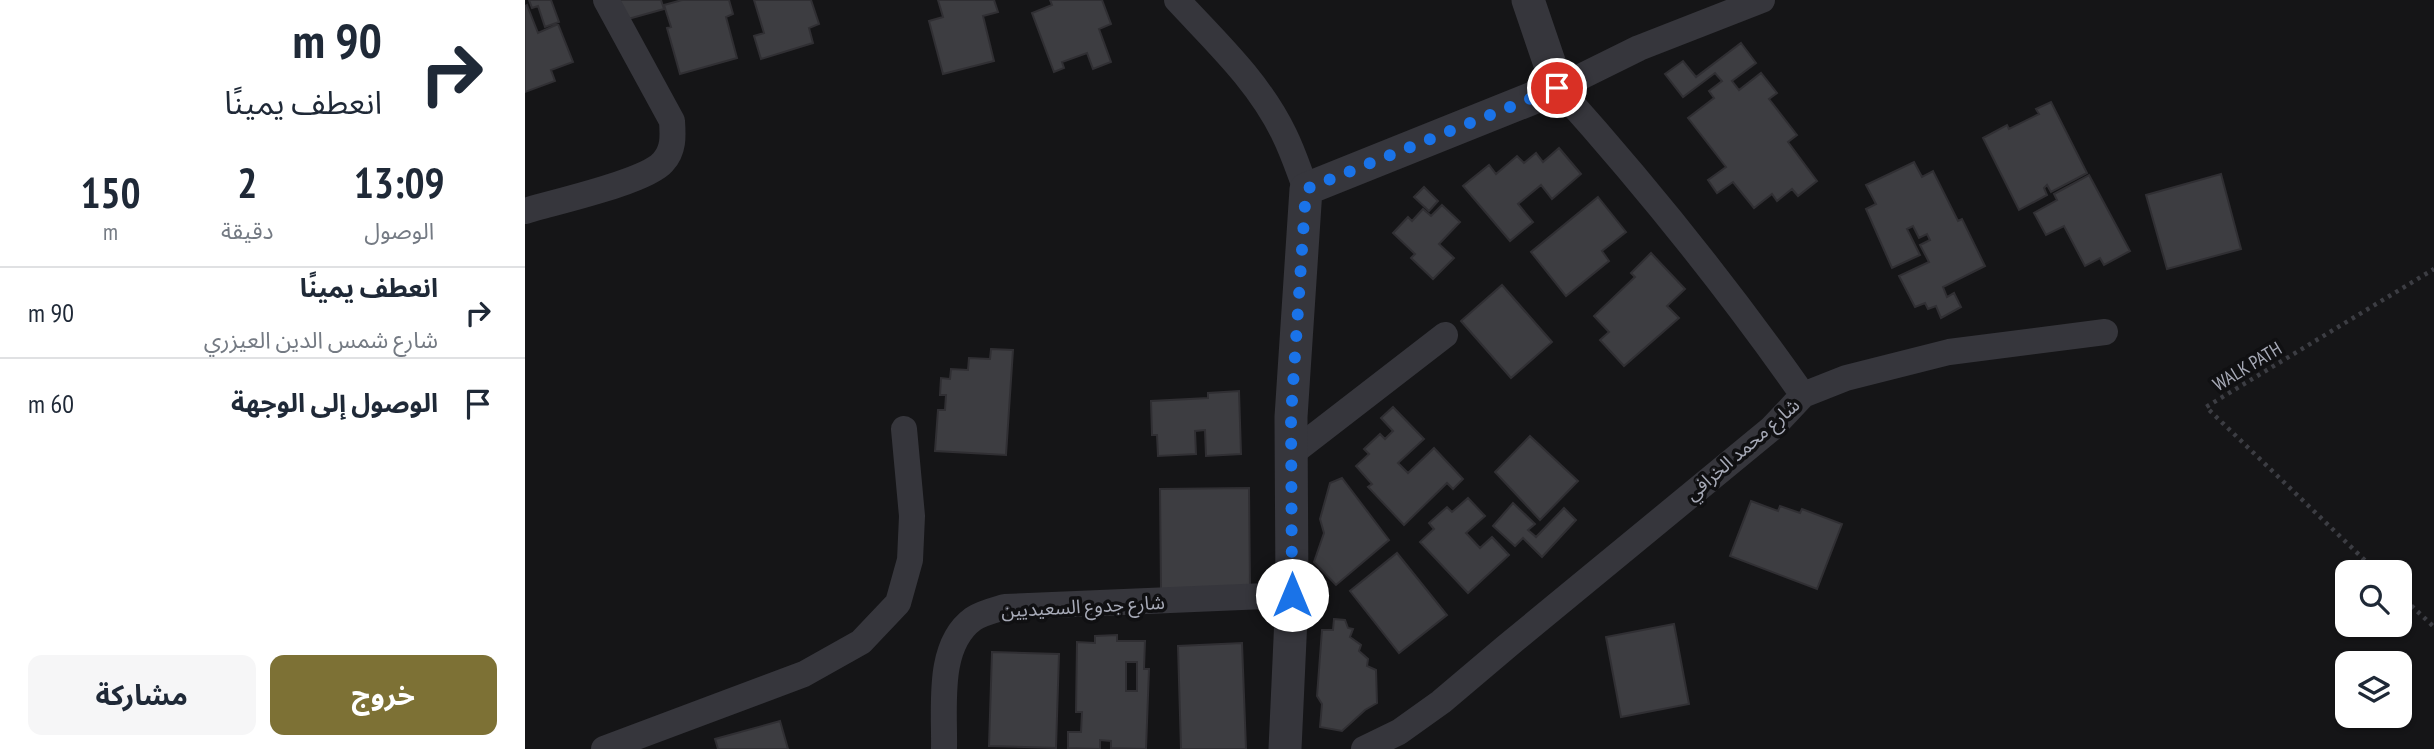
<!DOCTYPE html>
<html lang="ar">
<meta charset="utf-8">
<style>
body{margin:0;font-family:"PT Sans Narrow","Noto Sans Arabic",sans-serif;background:#f6f6f7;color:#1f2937;direction:rtl;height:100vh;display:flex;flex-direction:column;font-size:26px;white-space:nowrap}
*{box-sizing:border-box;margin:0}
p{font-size:23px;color:#747a83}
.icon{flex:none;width:38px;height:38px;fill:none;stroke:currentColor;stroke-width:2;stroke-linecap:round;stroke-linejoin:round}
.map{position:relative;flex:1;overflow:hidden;direction:ltr}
.sheet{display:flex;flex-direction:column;background:#fff;width:525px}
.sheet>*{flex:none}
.banner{background:#fff;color:#1f2937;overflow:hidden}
.tools{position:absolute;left:1810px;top:560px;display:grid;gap:14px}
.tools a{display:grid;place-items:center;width:77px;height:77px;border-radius:14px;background:#fff;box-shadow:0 2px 5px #0004;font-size:35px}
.pin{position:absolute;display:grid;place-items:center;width:60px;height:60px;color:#fff;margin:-30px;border:4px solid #fff;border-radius:50%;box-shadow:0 2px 7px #0007}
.me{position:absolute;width:77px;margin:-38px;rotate:0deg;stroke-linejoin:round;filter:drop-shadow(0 0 5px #0008)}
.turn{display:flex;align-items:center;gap:24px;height:147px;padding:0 28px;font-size:32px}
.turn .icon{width:91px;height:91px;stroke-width:2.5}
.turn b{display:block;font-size:49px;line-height:60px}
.eta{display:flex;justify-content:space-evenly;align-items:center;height:119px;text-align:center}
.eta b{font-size:42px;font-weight:700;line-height:49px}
.primary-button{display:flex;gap:14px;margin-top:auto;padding:14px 28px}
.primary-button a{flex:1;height:80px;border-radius:14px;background:#7d7135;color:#fff;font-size:28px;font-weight:700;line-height:80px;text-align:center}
.primary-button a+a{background:#f6f6f7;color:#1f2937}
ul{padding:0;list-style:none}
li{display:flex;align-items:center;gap:21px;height:91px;padding:0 28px;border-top:2px solid #e0e1e3}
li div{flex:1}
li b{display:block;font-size:26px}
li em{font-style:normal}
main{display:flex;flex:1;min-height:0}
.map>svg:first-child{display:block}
.building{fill:#3d3d41;stroke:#302f33;stroke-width:2;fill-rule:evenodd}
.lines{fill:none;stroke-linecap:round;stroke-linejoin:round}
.path{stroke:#3c3d43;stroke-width:4.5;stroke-dasharray:3.5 5;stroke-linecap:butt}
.minor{stroke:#36363c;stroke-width:26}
.tertiary{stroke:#36363c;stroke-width:33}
.route{stroke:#1a73e8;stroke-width:12;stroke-dasharray:0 21.6}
.labels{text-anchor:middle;stroke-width:7;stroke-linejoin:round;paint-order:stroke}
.street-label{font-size:19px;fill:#a7aab7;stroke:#101012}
</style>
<main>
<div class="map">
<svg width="1909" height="749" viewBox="0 0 1909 749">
<rect width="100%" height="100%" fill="#151517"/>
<path class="building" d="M4 0H26L34 22 20 27 13 6 7 8Z
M90 0H136L139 9 96 21Z
M157 0H204L208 14 201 17 212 58 155 74 142 28 146 27 139 5Z
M229 0H286L294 24 284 28 288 43 236 59 229 36 239 33Z
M413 0H469L473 12 458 16 469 61 418 74 404 21 418 17Z
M525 0H577L586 24 574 29 586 62 568 69 562 53 537 62 539 68 529 72 507 13 527 5Z
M2 5 13 33 33 24 48 62 26 70 30 81 0 92V6Z
M1216 43 1231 63 1207 81 1214 90 1236 73 1252 93 1244 99 1272 135 1263 142 1292 181 1273 196 1267 189 1252 201 1247 194 1229 208 1208 182 1192 193 1183 180 1201 167 1163 118 1189 98 1184 91 1197 81 1190 73 1158 97 1140 74 1158 61 1171 77Z
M1526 102 1562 173 1526 192 1522 185 1519 188 1522 195 1494 210 1458 138 1482 125 1484 129 1514 114 1511 109Z
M1034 148 1056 174 1027 199 1016 185 993 204 1008 222 985 241 938 186 964 165 971 174 992 156 999 163 1011 153 1018 162Z
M1389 162 1397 177 1408 171 1433 221 1437 219 1460 266 1418 287 1422 297 1429 293 1436 307 1416 318 1411 306 1403 309 1400 303 1390 307 1374 276 1404 262 1395 245 1405 240 1402 234 1394 238 1388 226 1382 229 1395 255 1367 268 1341 209 1351 204 1341 185Z
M1696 174 1716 249 1642 269 1621 195Z
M1564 175 1605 251 1579 265 1575 258 1560 266 1539 226 1521 235 1509 213 1532 200 1529 194Z
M899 187 913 201 904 211 889 197Z
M1073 197 1101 232 1077 251 1084 261 1041 296 1006 252Z
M917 205 935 222 914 244 929 258 908 279 886 258 890 254 868 233 883 217 887 221 898 209 906 216Z
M1126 253 1160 289 1142 306 1154 318 1099 366 1075 340 1084 332 1069 316 1110 277 1106 273Z
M977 285 1027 342 986 378 936 321Z
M466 349 488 350 481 455 410 451 413 410H420L421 395H415L416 378 425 379 426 369 443 370 444 358 465 359Z
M714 391 716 454 681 456 680 430 670 431 671 454 633 456 632 435H627L626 401 683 398V393Z
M868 407 899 439 873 463 883 473 909 448 938 479 928 489 922 483 879 525 843 487 847 484 831 466 844 454 839 449 855 434 860 439 868 431 856 418Z
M1005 436 1053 481 1015 520 970 472Z
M817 478 864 540 811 585 789 562 799 533 795 519 805 483Z
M724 488 725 589 636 590 635 489Z
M943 498 960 516 941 533 955 548 967 537 984 555 943 593 895 542 909 529 904 523 922 507 927 512Z
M1226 501 1253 511 1255 506 1275 513 1277 509 1317 524 1292 589 1205 556Z
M988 503 1010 524 1003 530 1011 537 1039 508 1051 520 1017 557 998 538 990 546 968 526Z
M872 553 922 615 874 653 825 591Z
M809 619 820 620 823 628 828 629 825 637 836 645 834 651 843 659 842 666 851 670 852 703 840 710 817 731 795 727 797 704 792 696 797 630H808Z
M1149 624 1164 704 1096 717 1081 637Z
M592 635V641H620L619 669H624L621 749 586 748V741L575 740V749L543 748V732H556L557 712H551L552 642 570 643V636ZM601 662H612V691H601Z
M717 643 721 749H656L653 646Z
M467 652 534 654 531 748 464 746Z
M255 721 263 749H193L190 739Z"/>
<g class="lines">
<path class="path" d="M1852 572 1681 407 1909 269
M1874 594 1909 627"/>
<path class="minor" d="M652 0C691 42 734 82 759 134 768 152 774 171 781 189
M0 211C29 202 121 182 138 162 149 150 148 136 147 121L81 0
M1278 395 1321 378 1424 352 1580 332
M766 454 920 335
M79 749 279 674 336 642 373 603 385 560 387 516 379 429
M419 749C420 708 411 646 448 619 457 613 470 610 480 607L767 595
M839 749 874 732 916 702 981 647 1247 428 1278 395C1203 288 1120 185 1033 88L1114 48 1237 0"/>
<path class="tertiary" d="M760 749 767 595 766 417 781 189 1033 88 1003 0"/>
</g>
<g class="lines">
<path class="route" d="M767 595 766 416 781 189 1032 88"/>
</g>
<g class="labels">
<g class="street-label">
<text transform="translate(1722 366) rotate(-31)" y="7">WALK PATH</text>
<text transform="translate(1217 449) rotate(-41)" y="7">شارع محمد الخرافي</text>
<text transform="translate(558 606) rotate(-3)" y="7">شارع جدوع السعيديين</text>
</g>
</g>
</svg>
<div class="tools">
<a><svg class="icon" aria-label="search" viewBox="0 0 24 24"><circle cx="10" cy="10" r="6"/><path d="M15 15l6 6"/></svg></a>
<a><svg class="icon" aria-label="layers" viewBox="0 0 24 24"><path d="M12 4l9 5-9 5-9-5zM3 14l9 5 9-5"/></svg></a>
</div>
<div class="pin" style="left:1032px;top:88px;background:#d93025"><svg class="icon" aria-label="arrive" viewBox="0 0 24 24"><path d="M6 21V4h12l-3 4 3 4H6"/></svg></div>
<svg class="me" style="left:767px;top:595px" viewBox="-20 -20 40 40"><circle r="19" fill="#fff"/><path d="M0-13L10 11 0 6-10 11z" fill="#1a73e8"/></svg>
</div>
<section class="sheet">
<div class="banner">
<div class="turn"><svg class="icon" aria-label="right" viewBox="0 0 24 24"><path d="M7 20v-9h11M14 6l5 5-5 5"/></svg><div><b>90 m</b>انعطف يمينًا</div></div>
</div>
<div class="eta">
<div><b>13:09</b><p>الوصول</p></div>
<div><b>2</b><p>دقيقة</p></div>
<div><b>150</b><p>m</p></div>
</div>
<ul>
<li><svg class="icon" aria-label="right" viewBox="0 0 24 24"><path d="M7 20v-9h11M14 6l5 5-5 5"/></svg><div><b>انعطف يمينًا</b><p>شارع شمس الدين العيزري</p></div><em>90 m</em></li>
<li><svg class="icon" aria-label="arrive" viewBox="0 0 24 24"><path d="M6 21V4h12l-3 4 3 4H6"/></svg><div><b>الوصول إلى الوجهة</b></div><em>60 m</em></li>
</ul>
<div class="primary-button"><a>خروج</a><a>مشاركة</a></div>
</section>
</main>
